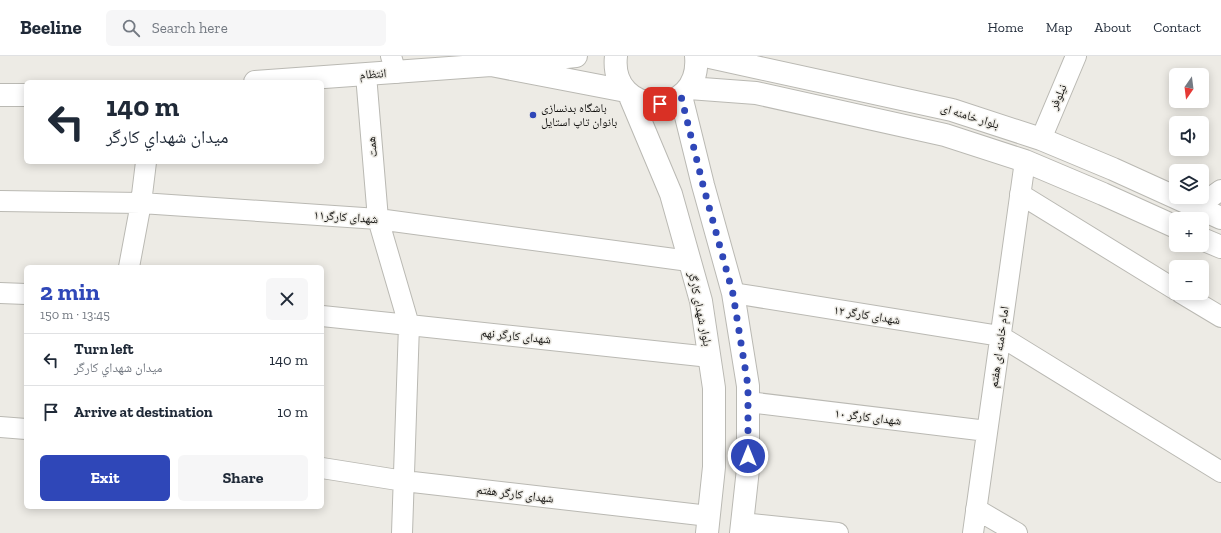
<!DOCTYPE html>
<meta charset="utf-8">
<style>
body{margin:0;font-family:"Zilla Slab","Noto Naskh Arabic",serif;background:#f6f6f7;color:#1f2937;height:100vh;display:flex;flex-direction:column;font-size:15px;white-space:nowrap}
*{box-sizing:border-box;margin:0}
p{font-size:13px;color:#747a83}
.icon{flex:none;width:22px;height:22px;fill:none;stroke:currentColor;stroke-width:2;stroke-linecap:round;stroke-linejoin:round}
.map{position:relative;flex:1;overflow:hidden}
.sheet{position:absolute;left:24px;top:209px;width:300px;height:244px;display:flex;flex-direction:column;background:#fff;border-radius:6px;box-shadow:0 2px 10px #0003}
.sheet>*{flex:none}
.hud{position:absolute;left:24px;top:24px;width:300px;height:84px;border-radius:6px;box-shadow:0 2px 10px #0003;background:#fff;color:#1f2937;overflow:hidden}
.needle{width:26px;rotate:194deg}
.tools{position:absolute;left:1169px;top:12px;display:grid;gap:8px}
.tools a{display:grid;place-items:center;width:40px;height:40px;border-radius:6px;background:#fff;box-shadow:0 2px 10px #0003;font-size:20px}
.pin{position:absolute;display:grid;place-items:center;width:34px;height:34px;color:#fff;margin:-17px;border-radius:8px;box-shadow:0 2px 6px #0006}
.me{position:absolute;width:44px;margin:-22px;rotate:0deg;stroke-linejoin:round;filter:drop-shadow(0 0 3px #0008)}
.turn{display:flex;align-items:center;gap:14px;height:84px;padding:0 16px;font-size:18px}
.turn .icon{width:52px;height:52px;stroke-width:2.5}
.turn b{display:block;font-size:28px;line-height:34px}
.round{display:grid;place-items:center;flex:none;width:42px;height:42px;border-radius:6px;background:#f6f6f7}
.headline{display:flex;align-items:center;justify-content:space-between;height:68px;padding:0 16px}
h1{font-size:24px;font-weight:700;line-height:30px;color:#2f47b8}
.cta{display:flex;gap:8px;margin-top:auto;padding:8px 16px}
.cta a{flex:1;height:46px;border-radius:6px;background:#2f47b8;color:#fff;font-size:16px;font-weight:700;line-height:46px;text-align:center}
.cta a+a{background:#f6f6f7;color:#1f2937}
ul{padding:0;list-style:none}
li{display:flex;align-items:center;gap:12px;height:52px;padding:0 16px;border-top:1px solid #e0e1e3}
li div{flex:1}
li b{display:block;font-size:15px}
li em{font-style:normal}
header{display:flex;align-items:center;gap:24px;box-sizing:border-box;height:56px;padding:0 20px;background:#fff;border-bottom:1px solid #e0e1e3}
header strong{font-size:19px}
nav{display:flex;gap:22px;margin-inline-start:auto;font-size:14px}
.search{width:280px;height:36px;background:#f6f6f7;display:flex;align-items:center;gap:10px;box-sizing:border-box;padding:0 14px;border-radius:6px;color:#747a83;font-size:15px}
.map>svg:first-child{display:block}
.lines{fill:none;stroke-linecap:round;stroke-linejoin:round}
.street-casing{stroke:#bab9b3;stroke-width:22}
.secondary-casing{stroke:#bab9b3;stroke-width:24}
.street{stroke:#fff;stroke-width:20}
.secondary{stroke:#fff;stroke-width:22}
.route{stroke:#2f47b8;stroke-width:7;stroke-dasharray:0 12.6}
.poi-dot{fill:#2f47b8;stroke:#edebe5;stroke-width:1.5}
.labels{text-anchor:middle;stroke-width:3;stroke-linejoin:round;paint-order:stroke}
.street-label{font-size:12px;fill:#12110f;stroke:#edebe5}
.poi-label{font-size:12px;fill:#12110f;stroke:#edebe5;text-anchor:start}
</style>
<header>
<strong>Beeline</strong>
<div class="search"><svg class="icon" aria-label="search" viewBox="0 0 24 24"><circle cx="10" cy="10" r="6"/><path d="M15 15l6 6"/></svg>Search here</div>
<nav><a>Home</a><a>Map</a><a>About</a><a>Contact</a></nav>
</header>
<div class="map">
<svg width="1221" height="477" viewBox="0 0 1221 477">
<rect width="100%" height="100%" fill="#edebe5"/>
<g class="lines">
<g class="street-casing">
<path id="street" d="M391 0 396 17
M366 19 378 163 409 269 402 477
M1041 83 1076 0
M1020 138 1176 234
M0 145 141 147 378 163 689 205
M1197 151 1221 134
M129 211 141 147 146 106
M0 237 26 238
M733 237 1000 280 1221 416
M1181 237 1221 261
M322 260 409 269 710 301
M748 346 987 375
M0 371 26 373
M322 412 404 425 709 460
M976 453 1017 477
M742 467 838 477
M973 477 1025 105"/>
</g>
<g class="secondary-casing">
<path id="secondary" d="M576 0 491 9 626 35
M616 0C609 62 702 64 696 0
M705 0 952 54 1041 83 1113 113 1221 162
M255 26 491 9
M689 32 756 37 945 79 1025 105 1103 138 1176 171
M629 38 671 138 701 245 714 332V411L707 477
M0 39H26
M681 40 703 129 733 237 748 330V413L741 477
M1202 183 1221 191"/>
</g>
<use href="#street" class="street"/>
<use href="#secondary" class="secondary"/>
</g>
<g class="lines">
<path class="route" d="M660 48 671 46 681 40 703 129 733 238 748 330V400"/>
</g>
<circle class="poi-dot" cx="533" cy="59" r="4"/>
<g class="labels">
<g class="street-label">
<text transform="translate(373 18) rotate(-4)" y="4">انتظام</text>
<text transform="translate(1058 41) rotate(-67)" y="4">نیلوفر</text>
<text transform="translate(970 60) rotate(17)" y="4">بلوار خامنه ای</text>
<text transform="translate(372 91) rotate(-95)" y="4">همت</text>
<text transform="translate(346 161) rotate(4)" y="4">شهدای کارگر۱۱</text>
<text transform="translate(700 253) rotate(78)" y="4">بلوار شهدای کارگر</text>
<text transform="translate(867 259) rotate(9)" y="4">شهدای کارگر ۱۲</text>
<text transform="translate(516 280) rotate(6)" y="4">شهدای کارگر نهم</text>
<text transform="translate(999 291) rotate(-82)" y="4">امام خامنه ای هفتم</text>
<text transform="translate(868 361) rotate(7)" y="4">شهدای کارگر ۱۰</text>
<text transform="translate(515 438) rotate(7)" y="4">شهدای کارگر هفتم</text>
</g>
<g class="poi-label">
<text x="541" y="56">باشگاه بدنسازی<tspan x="541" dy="14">بانوان تاپ استایل</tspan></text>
</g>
</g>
</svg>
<div class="tools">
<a><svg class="needle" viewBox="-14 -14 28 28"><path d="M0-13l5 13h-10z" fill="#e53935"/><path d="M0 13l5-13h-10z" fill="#747a83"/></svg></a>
<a><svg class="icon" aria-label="sound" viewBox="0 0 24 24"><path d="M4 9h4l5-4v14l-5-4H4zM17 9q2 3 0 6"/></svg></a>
<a><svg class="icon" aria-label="layers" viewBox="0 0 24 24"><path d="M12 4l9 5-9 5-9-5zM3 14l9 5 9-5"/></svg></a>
<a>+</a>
<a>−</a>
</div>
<div class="pin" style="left:660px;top:48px;background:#d93025"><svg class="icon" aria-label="arrive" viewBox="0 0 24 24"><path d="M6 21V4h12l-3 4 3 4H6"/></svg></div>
<svg class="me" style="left:748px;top:400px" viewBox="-20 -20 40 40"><circle r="17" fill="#2f47b8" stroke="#fff" stroke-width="3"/><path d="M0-11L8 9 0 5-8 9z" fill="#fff"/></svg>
<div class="hud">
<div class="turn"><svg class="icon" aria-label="left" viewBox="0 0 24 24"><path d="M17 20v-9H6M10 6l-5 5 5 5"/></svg><div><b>140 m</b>ميدان شهداي کارگر</div></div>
</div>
<section class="sheet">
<div class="headline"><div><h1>2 min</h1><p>150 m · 13:45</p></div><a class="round"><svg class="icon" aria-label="close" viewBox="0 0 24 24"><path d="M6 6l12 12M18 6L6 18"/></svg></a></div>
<ul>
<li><svg class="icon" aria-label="left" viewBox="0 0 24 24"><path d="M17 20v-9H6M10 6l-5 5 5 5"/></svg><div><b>Turn left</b><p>ميدان شهداي کارگر</p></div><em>140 m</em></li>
<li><svg class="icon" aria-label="arrive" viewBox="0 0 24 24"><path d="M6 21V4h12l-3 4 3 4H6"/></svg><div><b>Arrive at destination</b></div><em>10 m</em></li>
</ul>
<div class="cta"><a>Exit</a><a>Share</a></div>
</section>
</div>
